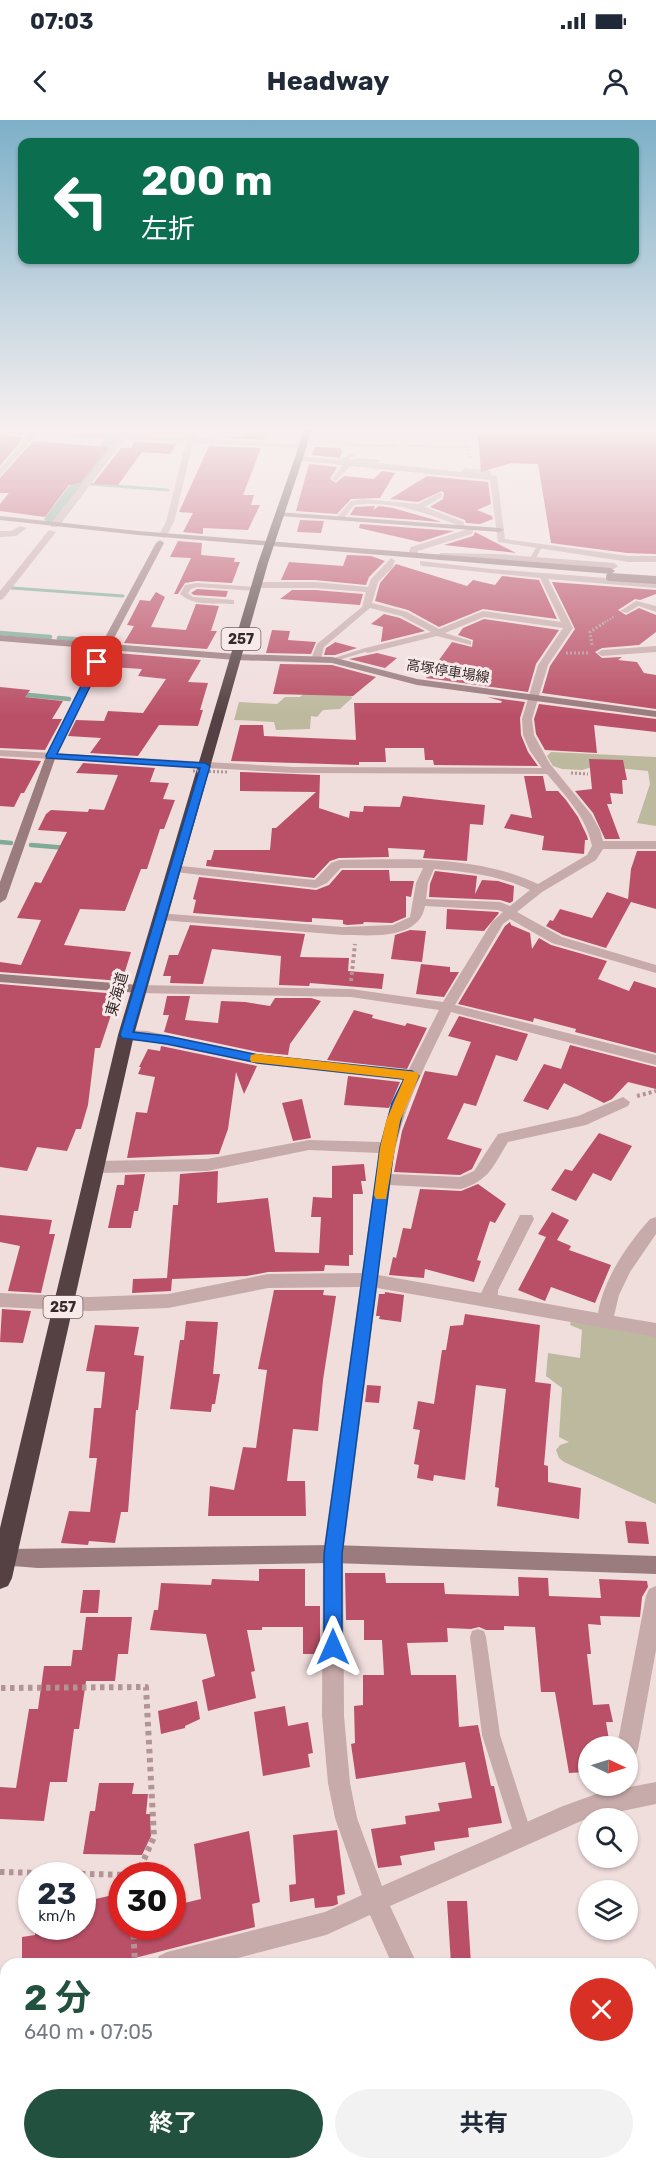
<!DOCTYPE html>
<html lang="ja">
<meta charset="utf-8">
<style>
body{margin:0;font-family:Rubik,"Noto Sans JP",sans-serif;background:#f2f2f3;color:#1f2937;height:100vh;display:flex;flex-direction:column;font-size:22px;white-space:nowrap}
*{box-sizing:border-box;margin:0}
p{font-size:20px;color:#747a83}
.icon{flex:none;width:33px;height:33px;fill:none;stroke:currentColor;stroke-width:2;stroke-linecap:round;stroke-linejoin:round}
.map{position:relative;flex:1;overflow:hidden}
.side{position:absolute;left:0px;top:1838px;width:657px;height:212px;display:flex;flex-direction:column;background:#fff;border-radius:18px 18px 0 0;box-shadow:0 2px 4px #0004}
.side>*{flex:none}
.guide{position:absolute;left:18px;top:18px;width:621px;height:126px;border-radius:12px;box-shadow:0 2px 4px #0004;background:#0b6e4f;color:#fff;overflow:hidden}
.needle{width:39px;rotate:94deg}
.tools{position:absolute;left:578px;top:1616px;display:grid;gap:12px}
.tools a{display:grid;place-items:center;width:60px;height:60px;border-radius:50%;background:#fff;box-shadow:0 2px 4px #0004;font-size:30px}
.speed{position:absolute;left:18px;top:1742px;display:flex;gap:12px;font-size:30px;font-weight:700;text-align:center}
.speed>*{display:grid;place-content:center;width:78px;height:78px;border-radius:50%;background:#fff;box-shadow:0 2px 4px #0004;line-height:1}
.speed small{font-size:15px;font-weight:400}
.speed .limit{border:9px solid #d22;background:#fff;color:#111}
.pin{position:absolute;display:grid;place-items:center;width:51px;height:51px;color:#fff;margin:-26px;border-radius:12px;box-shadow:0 3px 9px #0006}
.me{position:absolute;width:66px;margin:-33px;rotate:0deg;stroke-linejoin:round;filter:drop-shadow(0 0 4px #0008)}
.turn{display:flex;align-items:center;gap:21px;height:126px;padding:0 24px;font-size:27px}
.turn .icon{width:78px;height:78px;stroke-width:2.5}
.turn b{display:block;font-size:42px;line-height:51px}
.round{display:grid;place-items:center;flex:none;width:63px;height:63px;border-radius:32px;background:#f2f2f3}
.headline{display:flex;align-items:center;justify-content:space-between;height:102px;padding:0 24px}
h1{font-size:36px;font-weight:700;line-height:45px;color:#22523f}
.action{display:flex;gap:12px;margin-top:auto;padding:12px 24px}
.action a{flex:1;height:69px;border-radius:36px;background:#22523f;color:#fff;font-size:24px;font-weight:700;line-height:69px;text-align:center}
.action a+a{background:#f2f2f3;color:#1f2937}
.status{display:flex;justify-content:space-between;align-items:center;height:42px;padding:0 30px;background:#fff;direction:ltr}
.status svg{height:16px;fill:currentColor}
header{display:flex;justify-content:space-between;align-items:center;height:78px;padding:0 24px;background:#fff;font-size:27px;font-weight:700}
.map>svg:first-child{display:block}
.green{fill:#bdb99e}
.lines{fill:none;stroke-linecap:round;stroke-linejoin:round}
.stream-far1{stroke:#7eaa98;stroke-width:3}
.stream{stroke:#7eaa98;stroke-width:4.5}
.river{fill:#7eaa98;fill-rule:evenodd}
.building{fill:#ba5067}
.path-far3{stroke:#b29495;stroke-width:2;stroke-dasharray:1.5 1.5;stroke-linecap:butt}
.path-far2{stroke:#b29495;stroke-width:3;stroke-dasharray:2 2;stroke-linecap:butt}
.path-far1{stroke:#b29495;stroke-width:4;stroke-dasharray:3 3;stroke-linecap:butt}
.path{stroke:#b29495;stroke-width:6;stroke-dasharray:4.5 4.5;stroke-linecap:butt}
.lane{fill:#c7aaaa;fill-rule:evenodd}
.street{fill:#c7aaaa;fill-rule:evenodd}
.secondary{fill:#9a7b7e;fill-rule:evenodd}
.highway{fill:#554144;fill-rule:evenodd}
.path-bridge{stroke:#b29495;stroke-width:3;stroke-dasharray:2 2;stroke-linecap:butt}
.secondary-bridge{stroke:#9a7b7e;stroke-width:8}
.route{fill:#1a73e8;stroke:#114b97;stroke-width:1.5}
.slow{fill:#f59e0b}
.labels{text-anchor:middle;stroke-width:6;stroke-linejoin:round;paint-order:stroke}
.shield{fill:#f8eae9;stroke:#706363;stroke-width:1.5}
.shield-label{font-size:14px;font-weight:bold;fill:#35292a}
.far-street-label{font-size:14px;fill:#35292a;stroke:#f8eae9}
.street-label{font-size:15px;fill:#35292a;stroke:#f8eae9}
</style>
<div class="status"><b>07:03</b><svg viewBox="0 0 49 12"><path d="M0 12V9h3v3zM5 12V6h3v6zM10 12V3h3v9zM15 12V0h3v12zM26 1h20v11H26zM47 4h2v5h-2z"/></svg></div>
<header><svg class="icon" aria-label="back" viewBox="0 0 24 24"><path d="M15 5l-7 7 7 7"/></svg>Headway<svg class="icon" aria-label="person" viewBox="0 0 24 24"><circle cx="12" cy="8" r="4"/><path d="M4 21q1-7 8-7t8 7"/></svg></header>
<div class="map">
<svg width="656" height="2048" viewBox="0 0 656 2048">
<rect width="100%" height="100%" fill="#f0dedd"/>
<path class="green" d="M350 333 355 336 348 338 350 340 358 338 380 340 378 343 462 352 464 348 491 351V356L336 340 347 337Z
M311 567 351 575 352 578 340 589 323 590 317 597 311 596 310 609 276 610 274 602 234 600 239 582 277 584 285 577H300Z
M551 632 656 637V706L637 703 650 664 648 651 596 646 582 650 562 649 553 646 547 636Z
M571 1201 656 1216V1384L564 1342 559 1338 556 1330 560 1325 569 1322 559 1317 562 1268 546 1256 548 1233 580 1238 582 1210 570 1205Z"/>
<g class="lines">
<path class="stream-far1" d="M40 311 55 312
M90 364 168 370
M12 468 123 476"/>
<path class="stream" d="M0 513 50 517
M59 518 99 521
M19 574 69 579
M0 722 11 723
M31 725 67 728"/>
<path class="river" d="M113 309H132L61 403H47L44 399 47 395Z"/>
</g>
<path class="building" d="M140 309H186L182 315 138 313Z
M248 309H267L264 320 219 317H246Z
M636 310H656V434L627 433 551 423 538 344 511 343 481 352 478 314 637 313Z
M0 315 24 317 0 346Z
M33 321 109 327 80 363 69 365 45 397 0 391V384L9 373H0V358Z
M134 322 177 324 170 334 142 332 118 365 93 364 121 328H131Z
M209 326 261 328 243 375H254L251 385H260L248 410 203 408V414L183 412 193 393 179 392Z
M315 327 340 328 342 330 340 338 312 335Z
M309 344 337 347 330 359 336 363 344 356 374 359 382 351 395 353 380 378 351 379 337 394 296 391Z
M427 356 488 362 491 384 477 390 492 396 493 399 480 404 466 403 465 400 430 387 443 379 444 373 442 371 418 382 390 379Z
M375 386 373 390 379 386 393 388 442 402 350 395 355 387Z
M300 400 324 401 321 413 297 412Z
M360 404 454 411 420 422 359 408Z
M475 412 477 413 516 433 444 425 473 416Z
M178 421 202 423 201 435 235 438 234 442H240L232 463 197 461 185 463 178 474H174L191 438 170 437Z
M347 435 371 436 385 441 369 457 366 465 315 460H281L289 442 343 446Z
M396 444 467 466 473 460 495 465 502 456 539 460 557 499 483 489 439 507 408 490 375 481 380 463Z
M552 462 656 470V474L640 480 635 479 618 490 626 495 639 488 656 495V512L639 525 602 528 595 532 602 538 622 537 618 540 637 542 644 553 656 555V589L542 573 550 546 575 509Z
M197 469 228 471 226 477 194 475 191 473Z
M292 470H315L363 474 360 485 280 479Z
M156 472 165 477 151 507 186 510 196 484 219 486 211 511H217L207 529 124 523 134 506 127 505 140 480 150 481Z
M384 494 400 498 425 511 381 522 383 507 371 504Z
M484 499 559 510 536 544 528 572 426 558 452 522 472 527 473 520 458 515 463 508Z
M272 510 290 511 288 520 316 522 311 534 266 533Z
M334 523 335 522 357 528 335 535H324L326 528Z
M117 533 201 540 188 562 208 563 200 590H203L198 606 159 605 138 636 90 633 101 618 68 616 76 600 104 601 108 591 143 593 166 559 138 556 142 549 110 547Z
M377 533 397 538 385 548 349 539Z
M280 544 332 545 376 557 353 576 273 574Z
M0 567 30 570 25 577 63 581 52 599H62L45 630 0 628Z
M487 577 525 582 520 598 521 615 528 632 538 646 434 645 433 640H425L424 628H385L386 642H359V645L231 641 240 605H263L264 616 356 620 354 583H501L502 581Z
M539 584 656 599V612L594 605 597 633 545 630 536 614 534 599Z
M0 638 41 641 24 673H21L14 687 0 686Z
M589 639 623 640 627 660H622L623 674 610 673 612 684H607L620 719H605L593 693 575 671 592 669Z
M83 643 155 648 150 662 169 663 163 679 175 680 164 709H160L147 749H141L125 791 80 789 64 825 131 832 122 861 0 852V842L21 845 41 800 17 798 35 762 41 763 67 712 38 710 46 694 51 690 88 692 89 689 104 690 118 655 76 653Z
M240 652 320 655 319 688 349 698 350 691 363 692 364 686 400 687 403 676 485 685 483 705 470 704 467 741 423 738 425 730 388 728 389 737 339 738 330 741 314 758 206 746 207 740H211L214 730H270L272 708H276L316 672 240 671Z
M524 656H543L546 671H558L566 680 578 697 587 716 588 720H585L584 734 542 730 544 716 504 708 511 694 532 698Z
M637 731H656V789L631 782 606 828 563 815 546 806 550 800 553 801 560 789 592 798 607 772 628 779 631 749Z
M342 750H389L390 761H414L411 777 406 776V797L392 803 364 802 363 804 347 805 343 804V800L312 798V802H307L193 793 196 780 193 779 199 757 316 770 329 765Z
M435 751 477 756 475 774 482 760 498 761 514 766 513 781 510 783 500 780 429 777 430 764Z
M447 789 498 792 499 793 484 811 446 809Z
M510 802 511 805 530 813 532 829 539 818 551 825 607 841 598 859 629 871 634 861 656 868V933L575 912 576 909 534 898 533 902 458 884 505 806Z
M190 805 305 814 300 837 349 838 348 851 384 854 382 869 310 863 309 866 279 865 281 836 212 829 203 864 170 863 171 856H163L169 835H178Z
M410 810 426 811 422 842 391 839 395 815Z
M421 844 450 847V852H459L444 877 416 874Z
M0 864 118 874 100 928H95L88 985 81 1009H76L67 1031 37 1027 27 1051 0 1047Z
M167 876H190L185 900 218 903 221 881 245 882 270 886 275 878H311L321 881 290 924 288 935 258 932 164 912 169 895H163Z
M354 890 373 895 372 898 405 906 407 903 427 908 407 949 327 940Z
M459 896 528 914 517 941 496 935 476 986 464 983 447 1019 482 1029 472 1049 460 1055 394 1052 402 1011 425 951 457 956 471 922 448 916Z
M570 925 656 947V969L628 962 612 979 604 983 564 963 548 990 523 981 544 944 561 949Z
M161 926 257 946 244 974 236 952 228 1009 219 1034 127 1038 136 992 147 993 155 957 138 954 141 947H139L148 929 160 931Z
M348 956 400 962 389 988 344 985Z
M302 979 311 1018 293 1021 282 983Z
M599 1013 632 1026 611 1061 593 1053 576 1081 551 1070 565 1049 572 1051Z
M364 1044 366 1061H361L363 1074H353V1135H349V1146L325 1145 324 1151 268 1152 247 1156 172 1159 171 1171 132 1173 133 1159 167 1158 173 1085H178L180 1054 218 1051 217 1083 268 1078 275 1132 319 1133 321 1097H311L313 1077 332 1078V1046Z
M145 1054 138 1091H134L131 1108H108L117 1065H124L125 1055Z
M478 1064 506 1084 495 1103 490 1101 477 1140 481 1141 474 1162 425 1149 424 1158 389 1155 393 1137 396 1138 403 1108 411 1109 420 1069 461 1071Z
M552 1092 569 1100 557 1120 571 1126 569 1130 611 1145 595 1183 551 1167 545 1181 518 1170 546 1117 538 1114Z
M0 1095 52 1100 49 1114H55L41 1173 8 1171 20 1126 0 1122Z
M274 1170H324L323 1175 336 1176 323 1260 318 1311 293 1309 287 1361H305L306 1396H208L210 1366 234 1370 243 1327 256 1328 267 1250 258 1249Z
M385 1172 404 1175 401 1202 379 1199 380 1196H376L379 1174H385Z
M2 1189 31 1191 23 1223 0 1222Z
M465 1194 540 1205 535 1262 551 1264 544 1345 548 1346V1362L581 1368 579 1399 497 1386 499 1368 495 1367 506 1269 476 1265 465 1360 434 1355 433 1361 417 1358 419 1345 414 1344 420 1310 413 1309 418 1281 434 1284 442 1230H446L450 1206 463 1205Z
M186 1201 218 1202 213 1254H220L215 1284H212L211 1292 170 1289 180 1220H184Z
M95 1205 139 1207 134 1235 144 1236 138 1290H136L128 1392H121L115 1423 89 1421 88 1425 61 1423 69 1391 90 1392 97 1338H89L94 1288H101L105 1252 86 1251Z
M367 1265 381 1266 379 1283 365 1282Z
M625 1401 646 1402 649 1424 628 1423Z
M259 1449H305V1486H320V1534H303V1507H262V1510H247L255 1551 251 1552 256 1578 208 1591 202 1560 215 1556 206 1514 150 1510 154 1490H158L161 1463 211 1465 212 1459 259 1461Z
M345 1453H385L386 1463H444L445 1474 519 1476 518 1457 548 1458 549 1476 601 1478 599 1459 647 1461 648 1467 642 1477 640 1497 600 1496 601 1505 588 1504 591 1534H587L593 1585 609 1584 613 1602H606L609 1620 600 1621 601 1626H588V1652L569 1653 555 1572H541L535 1507 504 1506V1510H486L479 1507 471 1509 447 1508 448 1522 407 1523 411 1555H456L459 1607 478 1605 491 1666H494L502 1703 468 1708 469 1717 434 1722 435 1730 400 1736 402 1745 378 1748 371 1709 406 1704 405 1696 440 1691 438 1683 472 1678 465 1642 356 1659 351 1624 355 1623 354 1586 363 1585V1555H384L382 1520H364V1500H346Z
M83 1470H100L98 1493H80Z
M86 1497H132L128 1534H118L115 1561H86L79 1609H74L67 1662H50L44 1701 0 1699V1667L16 1668 29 1589H38L44 1546H71L73 1530H82Z
M197 1581 200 1599 185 1606V1608L161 1614 158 1591Z
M285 1586 288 1606 308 1602 313 1633 308 1634 310 1647 263 1656 254 1592Z
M99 1663H134L132 1674H148L146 1694H150L151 1716 142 1735 83 1734 90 1691H95Z
M337 1710 345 1774 337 1776 338 1784 333 1786 315 1788 314 1778 290 1782 289 1765 296 1764 293 1715Z
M249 1711 260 1782 252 1784 255 1807 131 1839 132 1844H22V1817L35 1815V1806H82V1782L122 1773V1806H172V1786L201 1779 194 1724Z
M447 1781H467L471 1844H451Z"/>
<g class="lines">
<path class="path-far3" d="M467 313 468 321
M318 321 335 322
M341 322 351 325 396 326
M405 326 468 327V331
M469 333 470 338
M602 504 615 496"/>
<path class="path-far2" d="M592 525 590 512 604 503
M566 533H589
M571 653 588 654"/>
<path class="path-far1" d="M351 861 355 824
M637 976 656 971"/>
<path class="path" d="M1 1568 146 1567 154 1717 137 1755
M0 1752 133 1755
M133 1806 135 1844
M651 2024 656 2025"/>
<path class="lane" d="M537 426 542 427 534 441H530L529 440Z
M197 463 256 467 260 469 256 471 197 467 191 469 188 473 193 477 234 480V484H231C214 483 193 486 180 474L185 465Z
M636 481 643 483 627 493 620 491Z
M365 528 372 530 332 542 328 540Z
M478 1509 484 1511 486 1517 500 1615 532 1715 529 1721 523 1724 517 1721 514 1715 482 1615 470 1517 472 1511Z"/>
<path class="street" d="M0 309H40L39 311 121 315 127 310 131 312 128 315 188 318 193 309H200L195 318 303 324 307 326 303 328 193 323 174 402 166 417 163 418 159 415 166 402 186 322 125 319 57 407H51V403L118 319 36 315 0 356V349L29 315 0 313Z
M298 336 497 356 505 419 629 436H656V442H629L498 422 490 360 350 346 336 361 332 359 343 345 295 340V336Z
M439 373H442V377L425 387 464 402 463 409H457V405C424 392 389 380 354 385L343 400 336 398 351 381 364 379 418 384Z
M20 406 27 408 16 416 0 417V411H11Z
M467 406 474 408 472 414 418 431 415 437 408 435 411 427 465 410Z
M49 410 56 412 3 479 0 480V471Z
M441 433 496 434 614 443 618 446 614 449 438 438 437 436Z
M391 438 395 441 392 448 378 462 372 483 407 492 439 509 483 491 561 502 540 458 423 446 420 445V441L491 449 656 462V468L548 459 573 508 548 545 532 599 534 615 550 644 591 694 600 710 603 721H656V729H603L596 740 542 772 517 792 562 817 656 845V853L552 823 510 799 503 804 455 885 656 935V945L451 892C425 946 399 993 391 1054L460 1057 474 1051 498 1014 578 996 623 977 630 982 628 986 586 1005 508 1022C493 1046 490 1060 461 1069L390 1065 378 1155 481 1173 520 1095H532L534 1099 498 1170V1175L598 1193C604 1158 627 1125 650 1099L656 1097V1114L630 1152 619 1175 614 1196 656 1203V1217L377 1168 343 1434 344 1596 350 1663 357 1698 382 1766 563 1686 599 1673 656 1662V1684L588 1698 390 1786 417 1844H392L370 1795 326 1815 215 1844H155L159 1836 167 1832 325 1792 362 1775 335 1698 328 1663 322 1596 323 1434 360 1167 268 1168 168 1188 89 1191 0 1187V1173L89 1177 168 1174 268 1154 362 1153 379 1033 309 1030 207 1051 96 1053 91 1051 88 1047 91 1043 96 1041 207 1039 309 1020 381 1022 396 975 403 960 258 944 147 921 126 920 119 915 126 910 147 911 258 934 408 951 439 890 351 877 139 873 132 869 139 865 351 869 443 882 492 802 503 792 498 790 425 786C419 821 370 815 343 815L161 800 157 799 155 796 157 793 343 807 393 805 410 797 416 763 423 748H341L327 763 316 768 175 752 171 751V745L315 760 331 743 339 740C404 739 477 735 538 764L587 735 592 726C586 696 566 677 547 654L293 653 0 636V630L293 647 542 648 530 631 523 615 522 599 538 545 563 508 484 497 445 513 471 521V525L437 516 368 533 365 532V528L431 512 401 496 370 488 324 527 321 539 316 542 311 539 317 524 362 487 366 472 315 468H257L253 465 257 462H315L368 467 371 459ZM434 749C468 752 498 755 530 770L510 786 500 782 426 779 428 763Z
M636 481 656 486V492L636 485Z
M656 526V532L602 536 597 533 602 530Z
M656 1466V1530L638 1629 635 1637 627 1640V1626H617L646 1476 649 1469Z
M109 2043H135L134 2048H108Z
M395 2043H421L419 2048H393Z"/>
<path class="secondary" d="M277 392 500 408 504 410 500 412 280 396H277Z
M0 396 138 411 611 448 615 451 611 454 138 415 0 400Z
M160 420 164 423 111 524 236 534 332 537 417 559 656 591V597L417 565 332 543 236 540 108 530 56 636 6 779 0 783V762L46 636 99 529 0 521V515L102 523 156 423Z
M0 854 139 865 146 869 139 873 0 862Z
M333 1425 656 1436V1454L333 1443 38 1448 0 1445V1431L5 1429Z"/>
<path class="highway" d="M302 309H310L307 326 268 443 134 915 12 1458 8 1466 0 1469V1408L118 915 258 443 299 326Z"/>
<path class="path-bridge" d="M193 651 227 652"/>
<path class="secondary-bridge" d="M610 457 656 460"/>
</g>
<linearGradient id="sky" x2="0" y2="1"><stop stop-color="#7db0c8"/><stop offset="0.52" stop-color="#f8f0f0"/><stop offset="1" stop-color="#f8f0f0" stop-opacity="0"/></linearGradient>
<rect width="656" height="596" fill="url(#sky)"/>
<path class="route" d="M97 539 102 542 57 634 205 643 210 646 133 912 167 916 258 935 412 951 419 956 405 983 394 1028 342 1434V1527L340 1533 333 1536 327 1533 324 1527V1434L380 1028 392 983 404 959 258 943 167 924 122 918 120 915 200 648 47 638 46 636 93 542Z"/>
<path class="slow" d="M256 934 417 952 419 956 400 1001 386 1079H376L374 1075 380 1028 386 1001 404 959 251 942 250 939 251 935Z"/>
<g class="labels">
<g class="shield">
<rect x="221.5" y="508" width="39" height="22" rx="4.5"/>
<rect x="43.5" y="1176" width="39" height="22" rx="4.5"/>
</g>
<g class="shield-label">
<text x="241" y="524">257</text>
<text x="63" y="1192">257</text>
</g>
<g class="far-street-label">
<text transform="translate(448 551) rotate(9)" y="5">高塚停車場線</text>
</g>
<g class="street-label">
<text transform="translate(117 874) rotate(-74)" y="5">東海道</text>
</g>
</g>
</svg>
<div class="tools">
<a><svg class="needle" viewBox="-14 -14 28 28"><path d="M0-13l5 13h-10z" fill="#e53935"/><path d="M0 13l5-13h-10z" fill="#747a83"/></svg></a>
<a><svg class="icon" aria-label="search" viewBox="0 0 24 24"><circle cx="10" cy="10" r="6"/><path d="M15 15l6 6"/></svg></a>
<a><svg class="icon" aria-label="layers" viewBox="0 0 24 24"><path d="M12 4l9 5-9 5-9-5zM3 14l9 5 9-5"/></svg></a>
</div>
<div class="speed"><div>23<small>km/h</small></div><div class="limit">30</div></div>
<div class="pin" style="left:97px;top:542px;background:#d93025"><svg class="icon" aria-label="arrive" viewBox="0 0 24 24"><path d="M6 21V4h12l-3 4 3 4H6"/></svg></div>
<svg class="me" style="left:333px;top:1527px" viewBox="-20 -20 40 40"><path d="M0-17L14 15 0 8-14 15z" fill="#1a73e8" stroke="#fff" stroke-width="4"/></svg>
<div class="guide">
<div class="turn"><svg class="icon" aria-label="left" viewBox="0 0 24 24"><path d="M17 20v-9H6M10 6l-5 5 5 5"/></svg><div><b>200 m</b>左折</div></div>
</div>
<section class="side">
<div class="headline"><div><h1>2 分</h1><p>640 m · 07:05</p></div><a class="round" style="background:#d93025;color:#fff"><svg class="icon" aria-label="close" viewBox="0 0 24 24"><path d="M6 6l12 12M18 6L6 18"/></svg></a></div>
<div class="action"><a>終了</a><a>共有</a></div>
</section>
</div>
